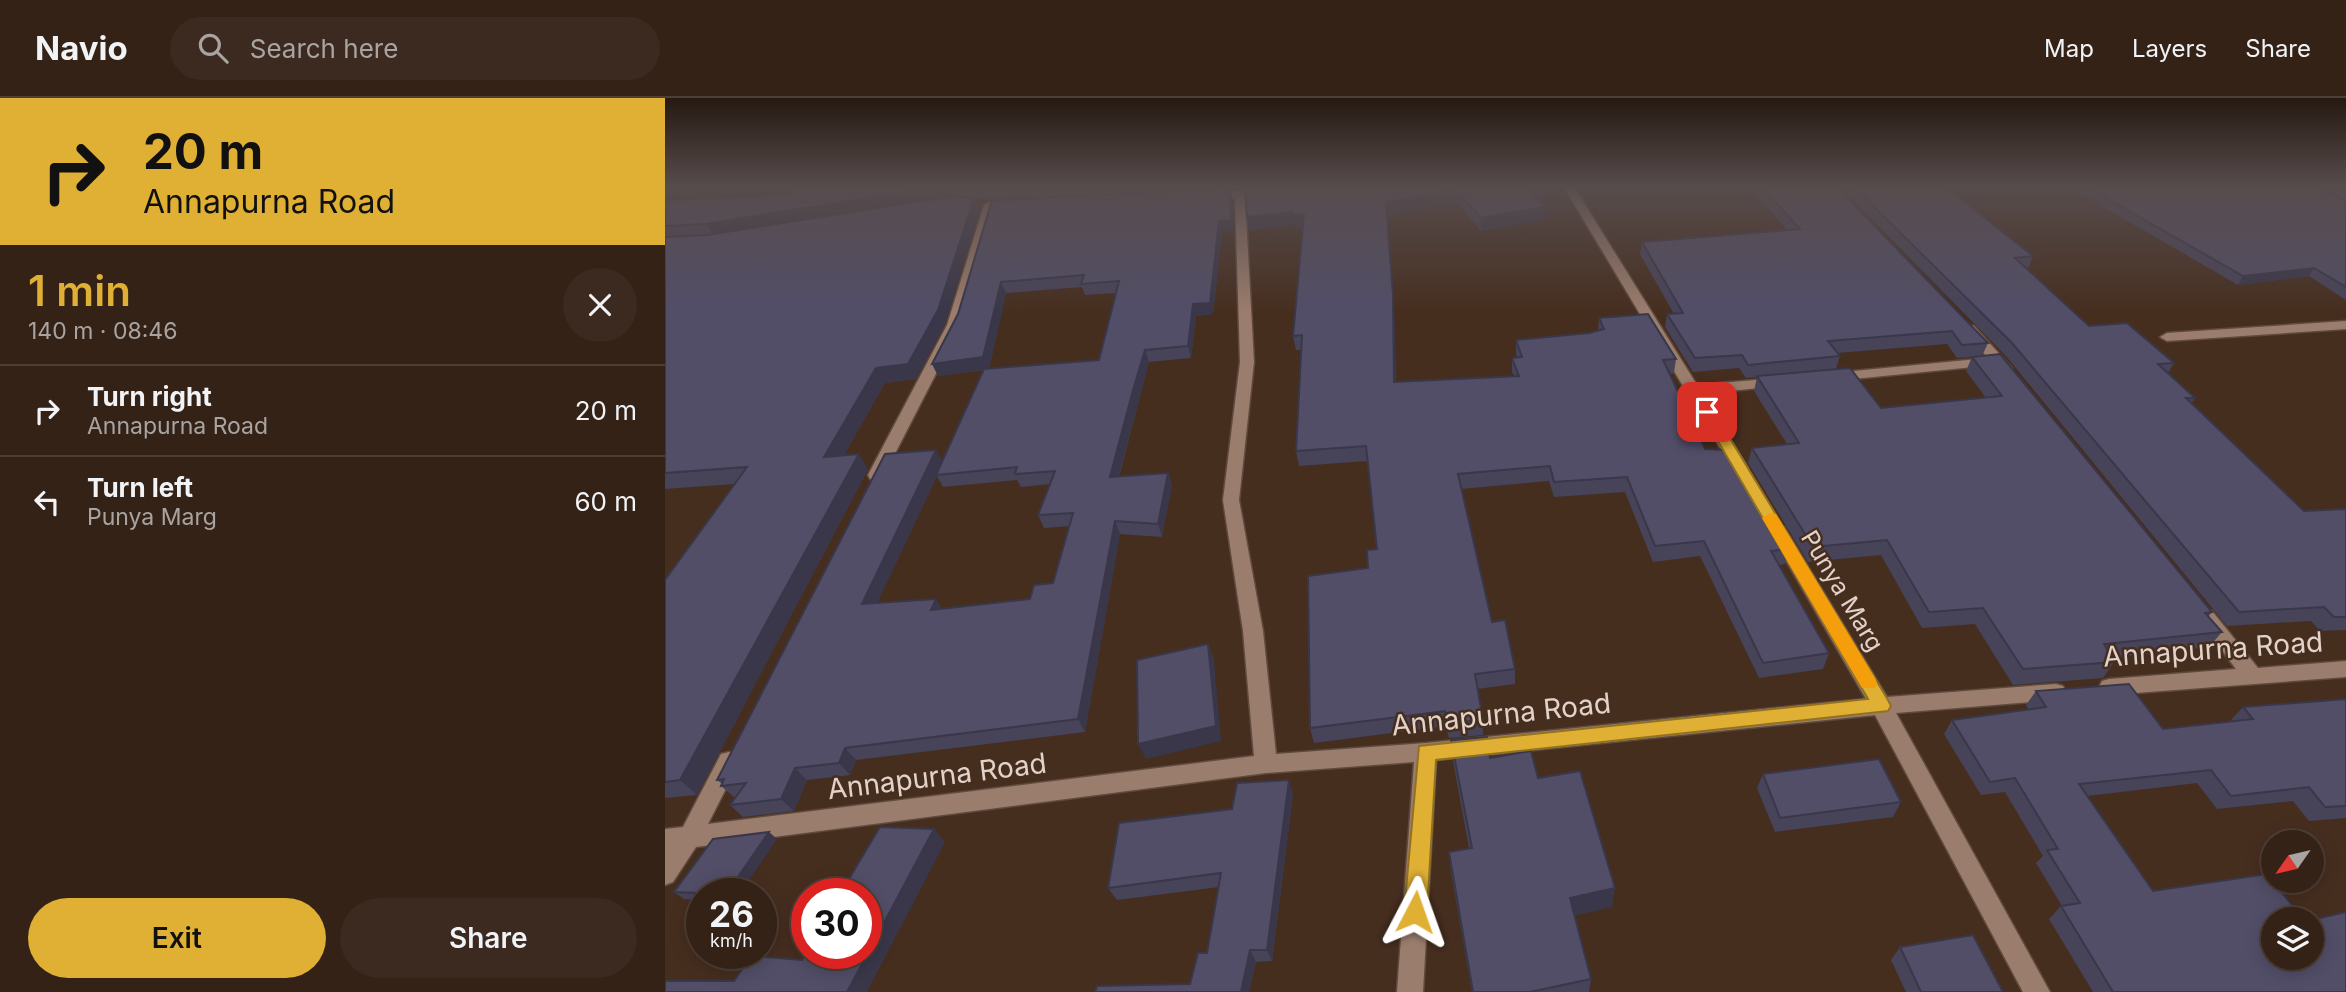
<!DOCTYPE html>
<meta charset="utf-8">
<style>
body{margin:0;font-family:Inter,sans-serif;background:#3c2a20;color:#f1f3f6;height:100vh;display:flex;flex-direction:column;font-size:26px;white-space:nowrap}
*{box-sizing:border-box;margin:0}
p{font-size:23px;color:#a9a4a1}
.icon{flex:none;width:38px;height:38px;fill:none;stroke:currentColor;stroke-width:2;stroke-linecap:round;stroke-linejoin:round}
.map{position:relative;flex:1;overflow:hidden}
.sheet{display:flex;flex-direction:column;background:#342217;width:665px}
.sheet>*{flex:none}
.banner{background:#e0b034;color:#111;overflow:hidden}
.needle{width:46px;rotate:236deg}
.fabs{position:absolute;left:1596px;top:732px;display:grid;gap:14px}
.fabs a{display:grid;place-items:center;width:63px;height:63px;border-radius:50%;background:#342217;box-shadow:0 4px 18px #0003,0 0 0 2px #4e3f36;font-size:35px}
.speed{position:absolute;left:21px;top:780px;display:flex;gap:14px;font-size:35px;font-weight:700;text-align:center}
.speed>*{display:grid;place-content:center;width:91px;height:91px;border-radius:50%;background:#342217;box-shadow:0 4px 18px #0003,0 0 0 2px #4e3f36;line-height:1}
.speed small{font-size:18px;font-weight:400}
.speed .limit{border:10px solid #d22;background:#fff;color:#111}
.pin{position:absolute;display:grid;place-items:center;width:60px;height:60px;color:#fff;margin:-30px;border-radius:14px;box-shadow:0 4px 10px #0006}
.me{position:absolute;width:77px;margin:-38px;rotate:4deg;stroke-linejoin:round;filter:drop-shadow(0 0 5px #0008)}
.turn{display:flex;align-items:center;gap:24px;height:147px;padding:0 28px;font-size:32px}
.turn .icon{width:91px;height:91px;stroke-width:2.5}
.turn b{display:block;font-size:49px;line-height:60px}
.round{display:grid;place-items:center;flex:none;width:74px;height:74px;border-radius:37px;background:#3c2a20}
.headline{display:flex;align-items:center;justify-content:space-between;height:119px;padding:0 28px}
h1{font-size:42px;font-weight:600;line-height:52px;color:#e0b034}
.cta{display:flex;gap:14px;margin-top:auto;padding:14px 28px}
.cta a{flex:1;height:80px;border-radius:42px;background:#e0b034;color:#111;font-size:28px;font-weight:600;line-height:80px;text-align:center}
.cta a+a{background:#3c2a20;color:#f1f3f6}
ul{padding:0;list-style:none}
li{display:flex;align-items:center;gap:21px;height:91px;padding:0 28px;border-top:2px solid #4e3f36}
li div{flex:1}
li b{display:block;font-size:26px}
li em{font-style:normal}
header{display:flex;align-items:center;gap:42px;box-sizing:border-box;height:98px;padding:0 35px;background:#342217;border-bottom:2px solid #4e3f36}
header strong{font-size:33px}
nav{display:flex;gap:38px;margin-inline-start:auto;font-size:24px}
.search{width:490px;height:63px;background:#3c2a20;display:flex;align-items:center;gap:18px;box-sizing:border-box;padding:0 24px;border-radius:38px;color:#a9a4a1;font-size:26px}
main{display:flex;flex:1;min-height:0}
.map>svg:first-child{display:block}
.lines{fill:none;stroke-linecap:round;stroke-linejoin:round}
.minor-casing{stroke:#5f4a3e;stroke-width:3}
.minor{fill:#9b7d6d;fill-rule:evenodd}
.wall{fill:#474359;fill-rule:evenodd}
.shaded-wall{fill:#393749}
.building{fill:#524e68;stroke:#393749;stroke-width:2}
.route{fill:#e0b034;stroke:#927222;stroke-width:2}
.slow{fill:#f59e0b}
.labels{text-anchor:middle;stroke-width:5;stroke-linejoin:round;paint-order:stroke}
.street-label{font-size:24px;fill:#e3d2ca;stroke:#462e1f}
.near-street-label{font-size:28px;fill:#e3d2ca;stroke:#462e1f}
</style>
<header>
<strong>Navio</strong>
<div class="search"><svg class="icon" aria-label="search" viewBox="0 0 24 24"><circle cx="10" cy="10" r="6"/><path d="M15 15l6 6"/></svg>Search here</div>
<nav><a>Map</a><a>Layers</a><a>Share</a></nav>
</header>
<main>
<section class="sheet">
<div class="banner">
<div class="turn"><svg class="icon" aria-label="right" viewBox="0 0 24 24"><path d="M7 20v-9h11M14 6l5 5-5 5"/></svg><div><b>20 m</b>Annapurna Road</div></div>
</div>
<div class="headline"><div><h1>1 min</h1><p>140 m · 08:46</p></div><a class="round"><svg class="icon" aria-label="close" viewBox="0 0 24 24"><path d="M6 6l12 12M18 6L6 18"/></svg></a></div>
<ul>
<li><svg class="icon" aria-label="right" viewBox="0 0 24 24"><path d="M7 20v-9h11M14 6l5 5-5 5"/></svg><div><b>Turn right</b><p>Annapurna Road</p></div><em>20 m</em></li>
<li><svg class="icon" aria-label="left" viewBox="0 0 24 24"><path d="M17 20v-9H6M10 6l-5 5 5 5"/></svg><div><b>Turn left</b><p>Punya Marg</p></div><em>60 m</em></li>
</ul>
<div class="cta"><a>Exit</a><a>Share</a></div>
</section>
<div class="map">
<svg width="1681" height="894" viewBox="0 0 1681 894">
<rect width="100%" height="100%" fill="#462e1f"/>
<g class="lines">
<g class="minor-casing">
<path id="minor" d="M612 89H654L580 99 589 264 574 402 598 533 611 656 761 645 1201 601 1104 433 1113 427 1119 429 1222 599 1391 586 1398 588 1401 594 1398 600 1391 602 1231 615 1385 894H1358L1210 617 771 662 758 894H732L749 664 601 675 31 749 8 784 0 787V731L18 729 56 656 64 654 72 656 75 663 43 726 589 658 578 533 558 402 575 264 570 100 544 102 539 99 544 96Z
M899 89H909L1032 287 1113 280 1120 284 1113 288 1037 296 1083 370 1081 374H1069L1067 370Z
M324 104 329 107 296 227 219 377 211 382 205 381 203 377 282 227 319 107Z
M1681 223V231L1502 243 1495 239 1502 235Z
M1304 227 1309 228 1347 270V276H1337L1329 267 1168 283 1161 279 1168 275 1323 260 1297 231Z
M1540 511 1547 513 1593 570 1681 563V579L1444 597 1437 595 1434 589 1437 583 1444 581 1571 571 1531 518 1533 513Z"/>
</g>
<use href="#minor" class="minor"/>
</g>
<path class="wall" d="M129 89H575L543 92 565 91 567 102 568 133 557 134 548 216 531 218 526 260 484 264 454 379 503 375 507 387 497 439 455 436 420 634 191 662 185 677 142 682 129 713 78 719 65 707 70 700 56 688 57 686 52 682 277 363 319 272 273 278 386 99 324 101 310 100 315 112 280 226 251 281 220 285 179 357 203 371 32 697 0 700V482L69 386 0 391V102L125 97ZM417 189 420 197 451 195 434 262 324 271 341 195ZM272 378 278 389 352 382 356 389 385 386 373 417 379 430 405 428 388 485 365 501 278 511 212 505Z
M580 89H880L879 101 874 102 881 122 816 133 792 105 722 117 729 211 731 284 849 278 847 274V260L852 259 851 256V242L924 235 933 233 934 220 1011 261 1009 275 1005 276 1040 351 1125 451 1120 466 1114 467 1164 555 1158 571 1094 580 1035 458 988 464 960 394 889 399 884 383 796 391 827 524 850 571V586L812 591 818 622V637L784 640 781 628 649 645 645 630 703 470 712 451 702 363 634 368 631 353 636 252H631L628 238 638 130H631V127L584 132 582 119Z
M1084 89H1172L1323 245 1317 258 1547 514 1543 519 1557 534 1544 549 1447 560 1449 564 1438 580 1348 587 1310 526 1257 530 1216 457 1143 464 1083 365 1087 350 1122 346 1089 293 1092 279 1081 280 1074 270 1028 274 1000 229 1002 216H1009L975 156 977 144 1122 132ZM1282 246 1292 260 1307 259 1301 273 1321 300 1216 310 1171 271 1175 258 1172 255Z
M1175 89H1281L1368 158 1363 171H1361L1424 228 1509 265 1503 275 1530 300 1526 306 1639 413 1681 411V532L1655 533 1646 523 1562 528 1341 258Z
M1404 89H1647L1681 102V202L1644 178 1573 187Z
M1650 89H1681V101Z
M1371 593 1498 631 1565 623 1578 609 1681 601V720L1644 723 1628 703 1552 711 1532 685 1422 698 1488 793 1681 894H1428L1384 821 1396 808H1397L1371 765 1378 758 1340 694 1316 697 1279 636 1287 622 1364 612 1361 607Z
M786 642 873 680 947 809 909 817 926 881 924 894H807L786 774 784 754 804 750 788 663Z
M1098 676 1236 704 1228 719 1110 734 1092 690Z
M628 696 607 863 591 864 584 894H430L525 886 542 855 554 789 452 802 443 790 567 711Z
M112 741 37 796V802L19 801 9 794Z
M1235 849 1338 894H1241L1226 862Z"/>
<path class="shaded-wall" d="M271 89H288L293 99 50 139 41 126Z
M509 89H575L511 95Z
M873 89H880L879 101 863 104V91Z
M565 91 567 102 568 133 557 134 548 216 531 218 526 260 523 248 528 206Z
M791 92 792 105 722 117 729 211 731 299 721 104Z
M309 100 315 112 280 226 251 281 220 285 169 374 159 359Z
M881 109V122L816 133V120Z
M628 114 639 116 641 129 631 130V127L584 132 582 119Z
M1649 170 1644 178 1573 187 1578 178Z
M336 184 341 195 324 271 273 278 267 266Z
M480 252 484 264 450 392 445 379Z
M271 352 278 364 271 377 272 378 206 518 197 506Z
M194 356 203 371 32 697 15 682Z
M503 375 507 387 497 439 493 426Z
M450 423 455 436 420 634 413 621Z
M271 501 279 514 266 512Z
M543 546 549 561 556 643 481 661 473 646Z
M180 650 191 662 185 677 174 665Z
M130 670 142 682 129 713 116 701Z
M624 682 628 696 607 863 602 852Z
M269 731 280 744 202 894H182Z
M104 734 112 741 75 796H61Z
M950 790 947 809 903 819 905 800Z
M585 852 591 864 584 894H576Z"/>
<path class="building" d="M129 89H271L41 126 0 128V102L125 97Z
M580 89H873L863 91 881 109 816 120 791 92 721 104 728 197 729 284 854 278 847 260 857 259 851 242 924 235 939 231 934 220 983 216 1011 261 998 262 1040 351 1066 352 1125 451 1106 453 1164 555 1098 565 1039 443 990 448 962 379 889 384 885 368 793 376 827 524 840 522 850 571 810 576 818 622 782 625 780 613 645 630 643 478 703 470 702 452 712 451 701 348 631 353 637 237 628 238 639 116 629 117 628 114 582 119Z
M1097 89H1172L1323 245 1297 247 1287 233 1163 243 1175 258 1083 267 1077 257 1030 260 1002 216 1018 215 977 144 1135 131Z
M1189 89H1281L1368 158 1350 160 1424 228 1462 225 1509 265 1493 266 1530 300H1521L1639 413 1681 411V519H1669L1659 509 1574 514 1347 245Z
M1422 89H1647L1681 102V189L1649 170 1578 178Z
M565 91 566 122 554 123 545 205 528 206 523 248 480 252 468 292 445 379 503 375 493 426 450 423 413 621 180 650 174 665 130 670 116 701 65 707 81 685 56 688 59 681 52 682 220 356 271 352 197 506 271 501 266 512 365 501 369 487 388 485 408 415 373 417 390 373 350 376 352 369 271 377 319 271 434 262 454 183 416 186 419 177 336 184 318 259 267 266 293 216 327 102Z
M288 98 309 100 273 212 243 266 211 270 159 359 194 356 15 682 0 684V482L82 369 0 375V139L42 137Z
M1335 256 1547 514 1540 515 1557 534 1439 546 1449 564 1358 571 1318 510 1264 514 1222 442 1148 449 1087 350 1134 345 1092 278 1185 270 1216 310 1337 298 1307 259Z
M543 546 551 628 473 646 472 562Z
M1464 586 1498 631 1588 621 1578 609 1681 601V708L1660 709 1644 689 1566 698 1546 672 1414 686 1488 793 1602 776 1638 821H1608V859H1647V822L1681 814V894H1448L1396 808 1415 805 1382 752 1393 751 1350 680 1325 684 1287 622 1381 609 1371 593Z
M822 639 825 660 866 653 873 680 915 673 950 790 905 800 926 881 865 894H808L784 754 807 750 786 642Z
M1214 661 1236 704 1115 720 1098 676Z
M624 682 602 852H585L576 894H430L432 888 525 886 533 855H542L556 775 443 790 454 725 567 711 572 685Z
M215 729 269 731 182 894H0V883H69L86 858 137 862 142 854V856H201V796H175Z
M104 734 61 796 9 794 48 741Z
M1308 837 1338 894H1256L1235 849Z"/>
<linearGradient id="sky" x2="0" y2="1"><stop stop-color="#261911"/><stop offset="0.41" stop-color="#574c4d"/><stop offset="1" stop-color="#574c4d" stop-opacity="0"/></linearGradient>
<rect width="1681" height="215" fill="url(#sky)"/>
<path class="route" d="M1038 312 1049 314 1223 602 1226 608 1223 613 771 662 762 814 758 822 750 825 742 822 739 814 754 648 1203 601 1036 314Z"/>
<path class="slow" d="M1105 415 1111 416 1210 580 1212 585 1210 590H1197L1097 420Z"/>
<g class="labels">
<g class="street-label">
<text transform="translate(1177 493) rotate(59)" y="8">Punya Marg</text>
</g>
<g class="near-street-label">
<text transform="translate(1548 551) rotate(-4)" y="10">Annapurna Road</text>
<text transform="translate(836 616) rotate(-6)" y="10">Annapurna Road</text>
<text transform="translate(272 678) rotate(-7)" y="10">Annapurna Road</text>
</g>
</g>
</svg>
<div class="fabs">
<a><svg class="needle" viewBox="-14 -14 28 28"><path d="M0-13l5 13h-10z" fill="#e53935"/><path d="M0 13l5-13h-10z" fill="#a9a4a1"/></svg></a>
<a><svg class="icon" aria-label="layers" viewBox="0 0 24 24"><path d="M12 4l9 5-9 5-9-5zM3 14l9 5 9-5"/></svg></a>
</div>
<div class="speed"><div>26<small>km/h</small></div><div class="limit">30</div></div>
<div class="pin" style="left:1042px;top:314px;background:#d93025"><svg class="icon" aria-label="arrive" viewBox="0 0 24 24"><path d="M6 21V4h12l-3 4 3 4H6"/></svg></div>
<svg class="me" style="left:750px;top:814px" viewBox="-20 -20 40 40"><path d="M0-17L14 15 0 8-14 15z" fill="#e0b034" stroke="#fff" stroke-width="4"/></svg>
</div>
</main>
